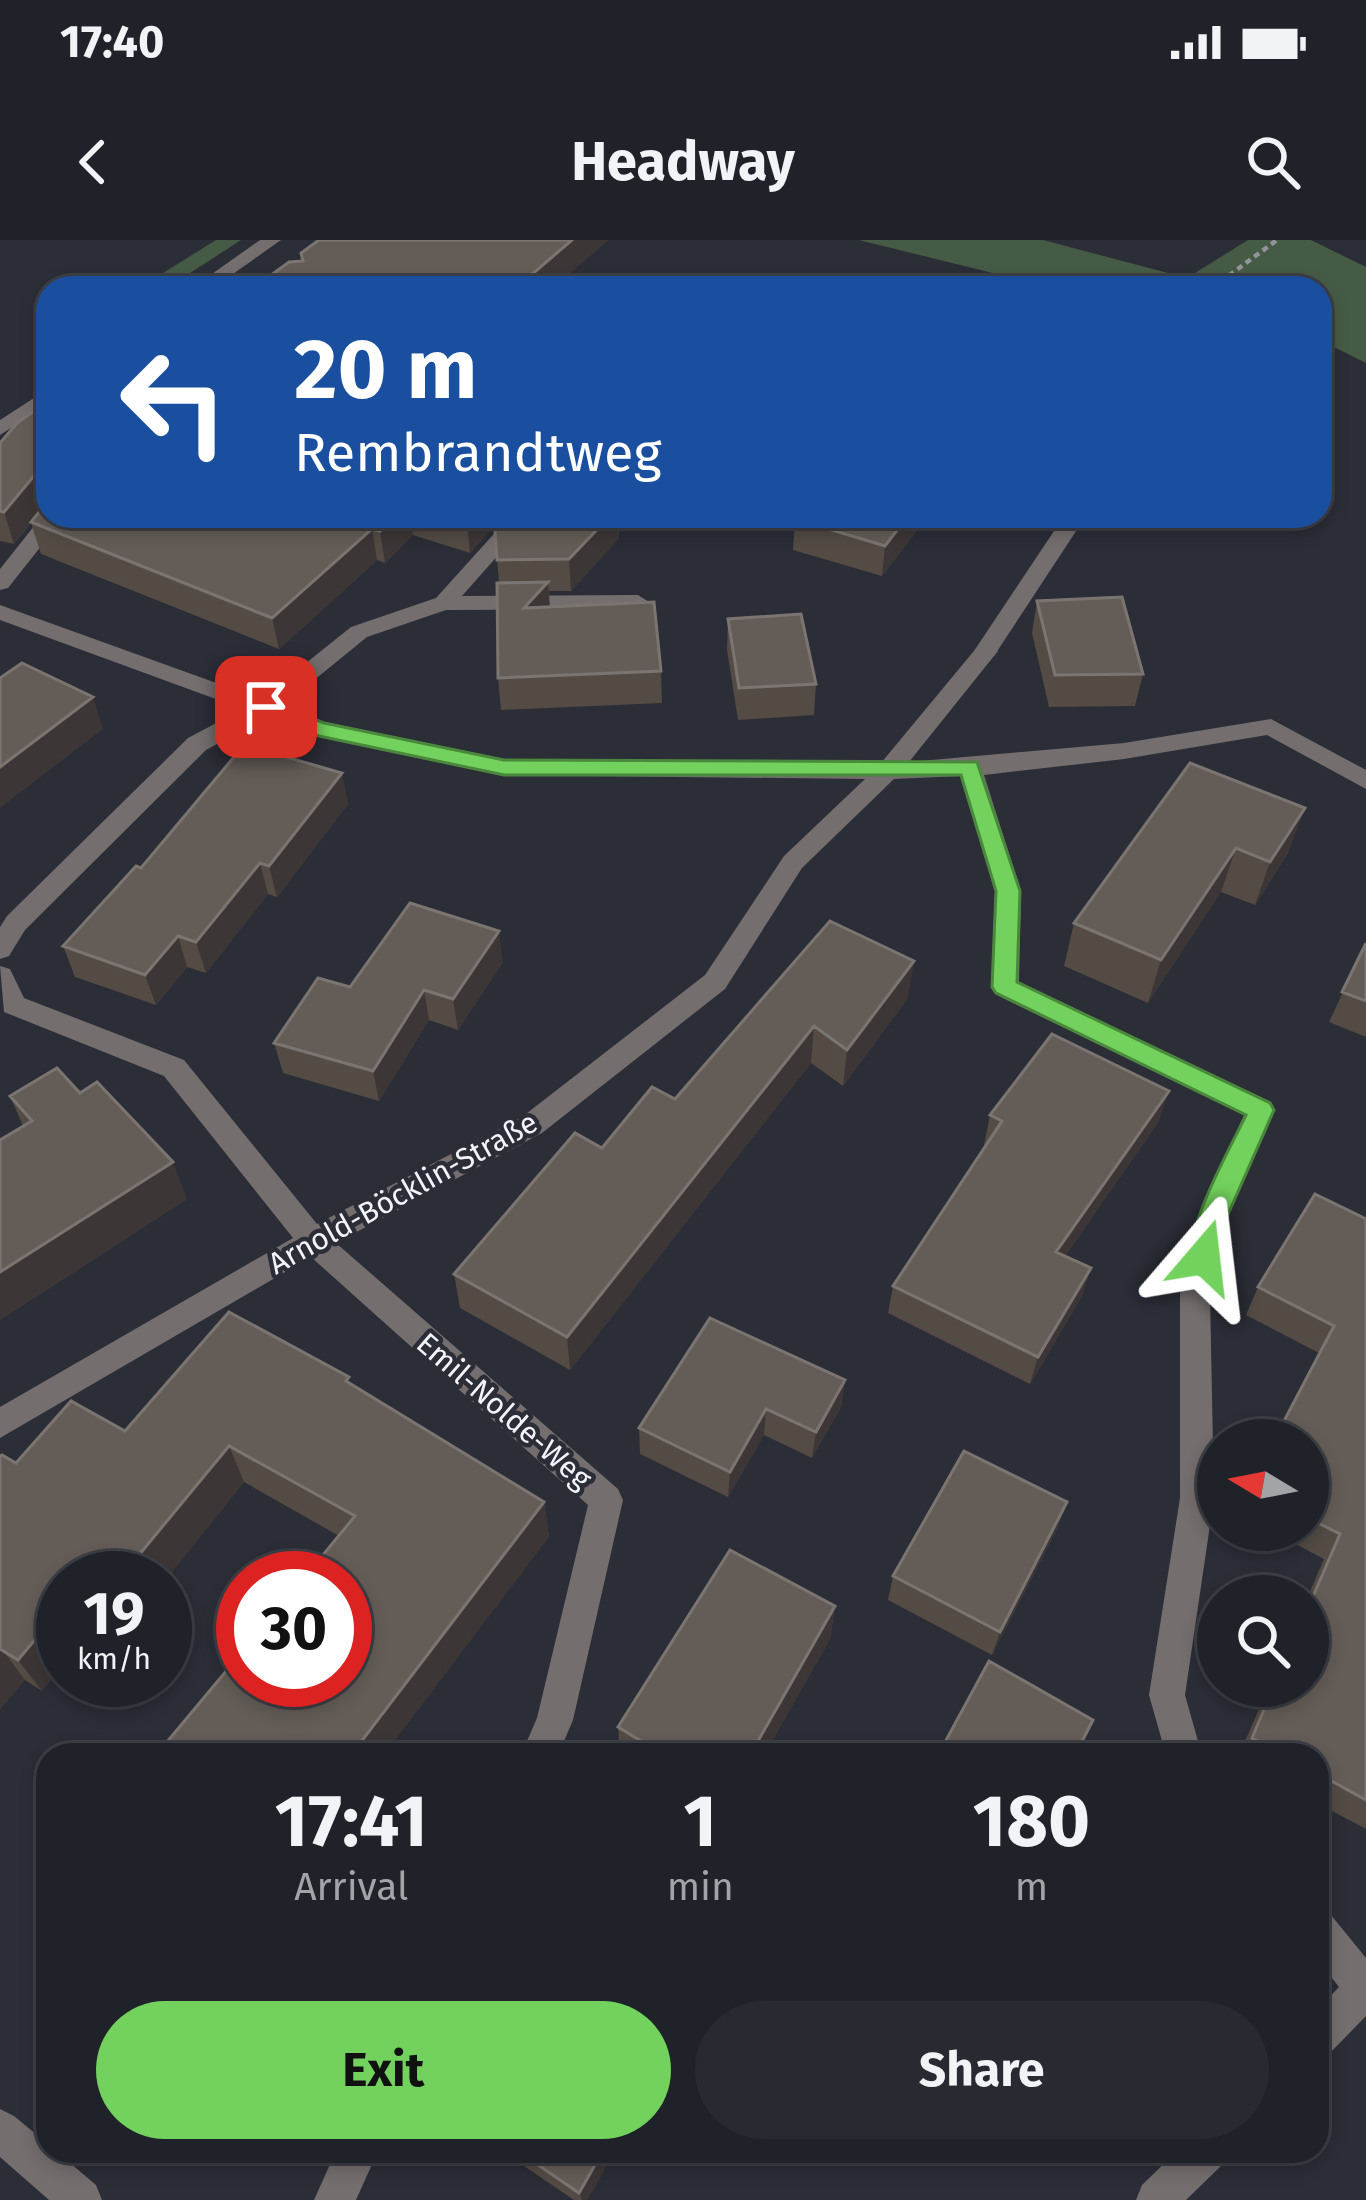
<!DOCTYPE html>
<meta charset="utf-8">
<style>
body{margin:0;font-family:"Fira Sans",sans-serif;background:#282a31;color:#f1f3f6;height:100vh;display:flex;flex-direction:column;font-size:45px;white-space:nowrap}
*{box-sizing:border-box;margin:0}
p{font-size:39px;color:#a2a4a8}
.icon{flex:none;width:66px;height:66px;fill:none;stroke:currentColor;stroke-width:2;stroke-linecap:round;stroke-linejoin:round}
.map{position:relative;flex:1;overflow:hidden}
.panel{position:absolute;left:36px;top:1503px;width:1293px;height:420px;display:flex;flex-direction:column;background:#202229;border-radius:36px;box-shadow:0 6px 18px #0003,0 0 0 3px #3d3f46}
.panel>*{flex:none}
.top-card{position:absolute;left:36px;top:36px;width:1296px;height:252px;border-radius:36px;box-shadow:0 6px 18px #0003,0 0 0 3px #3d3f46;background:#1a4fa0;color:#fff;overflow:hidden}
.needle{width:78px;rotate:280deg}
.buttons{position:absolute;left:1197px;top:1179px;display:grid;gap:24px}
.buttons a{display:grid;place-items:center;width:132px;height:132px;border-radius:50%;background:#202229;box-shadow:0 6px 18px #0003,0 0 0 3px #3d3f46;font-size:60px}
.speed{position:absolute;left:36px;top:1311px;display:flex;gap:24px;font-size:60px;font-weight:700;text-align:center}
.speed>*{display:grid;place-content:center;width:156px;height:156px;border-radius:50%;background:#202229;box-shadow:0 6px 18px #0003,0 0 0 3px #3d3f46;line-height:1}
.speed small{font-size:30px;font-weight:400}
.speed .limit{border:18px solid #d22;background:#fff;color:#111}
.pin{position:absolute;display:grid;place-items:center;width:102px;height:102px;color:#fff;margin:-51px;border-radius:24px;box-shadow:0 6px 18px #0006}
.me{position:absolute;width:132px;margin:-66px;rotate:17deg;stroke-linejoin:round;filter:drop-shadow(0 0 9px #0008)}
.turn{display:flex;align-items:center;gap:42px;height:252px;padding:0 60px;font-size:54px}
.turn .icon{width:156px;height:156px;stroke-width:2.5}
.turn b{display:block;font-size:84px;line-height:102px}
.eta{display:flex;justify-content:space-evenly;align-items:center;height:204px;text-align:center}
.eta b{font-size:72px;font-weight:700;line-height:84px}
.cta{display:flex;gap:24px;margin-top:auto;padding:24px 60px}
.cta a{flex:1;height:138px;border-radius:72px;background:#72d25d;color:#111;font-size:48px;font-weight:700;line-height:138px;text-align:center}
.cta a+a{background:#282a31;color:#f1f3f6}
.status{display:flex;justify-content:space-between;align-items:center;height:84px;padding:0 60px;background:#202229;direction:ltr}
.status svg{height:33px;fill:currentColor}
header{display:flex;justify-content:space-between;align-items:center;height:156px;padding:0 60px;background:#202229;font-size:54px;font-weight:700}
.map>svg:first-child{display:block}
.green{fill:#465b45}
.lines{fill:none;stroke-linecap:round;stroke-linejoin:round}
.path{stroke:#92949c;stroke-width:4.5;stroke-dasharray:6 4.5;stroke-linecap:butt}
.lane{fill:#746e6e;fill-rule:evenodd}
.street{fill:#746e6e;fill-rule:evenodd}
.wall{fill:#534b44}
.shaded-wall{fill:#3c3736}
.building{fill:#645d57;stroke:#7b7571;stroke-width:3}
.route{fill:#72d25d;stroke:#4a883c;stroke-width:3}
.labels{text-anchor:middle;stroke-width:9;stroke-linejoin:round;paint-order:stroke}
.street-label{font-size:30px;fill:#f3f4fb;stroke:#2b2d37}
</style>
<div class="status"><b>17:40</b><svg viewBox="0 0 49 12"><path d="M0 12V9h3v3zM5 12V6h3v6zM10 12V3h3v9zM15 12V0h3v12zM26 1h20v11H26zM47 4h2v5h-2z"/></svg></div>
<header><svg class="icon" aria-label="back" viewBox="0 0 24 24"><path d="M15 5l-7 7 7 7"/></svg>Headway<svg class="icon" aria-label="search" viewBox="0 0 24 24"><circle cx="10" cy="10" r="6"/><path d="M15 15l6 6"/></svg></header>
<div class="map">
<svg width="1366" height="1960" viewBox="0 0 1366 1960">
<rect width="100%" height="100%" fill="#2b2d37"/>
<path class="green" d="M216 0H241L167 48H139Z
M859 0H1043L1187 38 1248 0H1311L1366 27V123L1320 100V48H1053Z"/>
<g class="lines">
<path class="path" d="M1212 48 1277 0"/>
<path class="lane" d="M1064 276H1086L994 416H978L974 411Z"/>
<path class="street" d="M260 0H281L213 48H192Z
M48 149V164L0 195V180Z
M46 271 48 276H65L8 348 0 350V329Z
M510 276 532 277 462 356 638 355 649 362 638 369 446 370 367 397 281 467 324 482 504 519 881 523 978 406 986 404 998 411 909 522 1124 503 1271 479 1366 530V549L1267 495 1124 519 984 535 1021 651 1019 742 1271 862 1275 870 1227 979 1210 1054 1214 1258 1185 1455 1202 1515H1166L1149 1455 1180 1258V1054L1197 979 1244 875 995 754 991 747 995 651 960 536 894 539 802 628 725 749 542 893 336 1003 618 1249 623 1260 573 1480 558 1515H521L537 1478 588 1265 311 1017 0 1198V1167L293 998 164 836 4 772 0 726 10 729 24 758 184 820 317 984 522 877 705 735 784 616 865 539 504 535 319 497 265 478 206 510 25 690 9 716 0 719V687L7 676 188 498 243 469 0 380V365L261 459 351 387 436 358Z
M1317 1670 1331 1675 1366 1718V1776L1331 1812 1317 1818V1770L1339 1747 1317 1719Z
M0 1869 14 1876 48 1904V1911H56L96 1945 102 1960H49L0 1917Z
M336 1911H378L356 1960H314Z
M1177 1911H1227L1221 1926 1186 1960H1136L1142 1945Z"/>
</g>
<path class="wall" d="M48 161V276H504L470 313 413 295 385 323 377 320 279 409 41 314 31 283 14 304 0 301V203Z
M508 276H618L619 298 571 351H549L550 367 661 431 662 463 501 470 498 438 499 343 495 291Z
M928 276 882 336 793 310 795 279Z
M1037 361 1143 434 1135 466 1049 467 1032 393Z
M728 379 816 444 814 475 738 480 727 410Z
M1190 523 1289 611 1255 665 1221 652 1148 763 1064 726 1074 683Z
M348 564 277 657 268 654 206 733 187 727 156 765 75 737 63 706 141 628Z
M830 681 908 758 843 846 811 823 570 1130 460 1068 454 1034 602 908 675 859Z
M1366 703V797L1329 782Z
M503 722 458 790 429 780 379 861 283 833 274 803 350 747Z
M80 853 187 959 0 1080V900L23 886 10 856Z
M990 875 1159 881 1065 1016 1082 1056 1030 1144 888 1073 893 1046 986 906 984 905Z
M1366 979V1589L1317 1563V1515H1239L1269 1446H1308V1356L1324 1319 1269 1290H1308V1200L1319 1113 1246 1075 1258 1047Z
M845 1140 841 1167 812 1218 764 1195 728 1257 640 1214 639 1188Z
M352 1145 544 1262 549 1297 339 1296 244 1242 165 1340V1338H63L42 1451 25 1440 0 1469V1216L16 1223 125 1191Z
M1058 1287 992 1415 888 1360 893 1336Z
M835 1366 830 1399 764 1515H620L618 1487Z
M502 1911H615L587 1960H574Z"/>
<path class="shaded-wall" d="M572 0H609L553 48H516Z
M33 237 42 268 14 304 4 272Z
M396 276H411L413 295 385 323 380 291Z
M472 276H504L470 313 467 282Z
M610 276H618L619 298 571 351 569 319Z
M908 276H928L882 336 885 306Z
M372 289 377 320 279 409 272 378Z
M548 342 550 374 524 368Z
M93 457 103 489 0 568V527Z
M342 533 348 564 277 657 269 626Z
M1305 568 1289 611 1255 665 1270 622Z
M1236 608 1221 652 1148 763 1161 720Z
M260 623 268 654 206 733 196 702Z
M499 691 503 722 458 790 453 759Z
M178 696 187 727 156 765 145 735Z
M914 721 908 758 843 846 847 810Z
M424 750 429 780 379 861 373 831Z
M814 786 811 823 570 1130 567 1097Z
M1169 851 1159 881 1048 1040 1056 1012Z
M173 922 187 959 0 1080V1032Z
M1091 1028 1082 1056 1030 1144 1038 1117Z
M845 1140 841 1167 812 1218 816 1192Z
M766 1169 764 1195 728 1257 730 1232Z
M229 1206 244 1242 165 1340V1338H136L129 1327Z
M544 1262 549 1297 384 1515H351Z
M1067 1262 1058 1287 992 1415 1000 1392Z
M106 1314 121 1338H86Z
M63 1366V1425L42 1451 18 1420Z
M835 1366 830 1399 764 1515H750Z
M1 1408 25 1440 0 1469V1409Z
M603 1911H615L587 1960H582L579 1953Z"/>
<path class="building" d="M319 0H572L516 48H237L253 36 266 39 289 22 303 21 301 13Z
M944 42 971 48H939Z
M48 161V239L33 237 4 272 0 271V203L17 183Z
M48 261V276H396L380 291 372 289 272 378 31 282Z
M449 276H472L467 282Z
M508 276H610L569 319 497 320 495 291Z
M797 276H908L885 306 795 279Z
M548 342 524 368 654 362 661 431 498 438 497 343Z
M1122 357 1143 434 1055 435 1037 361Z
M801 374 816 444 739 448 728 379Z
M22 423 93 457 0 527V438Z
M244 505 342 533 269 626 260 623 196 702 178 696 145 735 63 706 136 626 141 628Z
M1190 523 1305 568 1270 622 1236 608 1161 720 1074 683Z
M410 663 499 691 453 759 424 750 373 831 274 803 318 738 350 747Z
M830 681 914 721 847 810 814 786 567 1097 454 1034 575 893 602 908 652 847 675 859Z
M1366 703V761L1342 752Z
M1052 794 1169 851 1056 1012 1091 1028 1038 1117 893 1046 1002 881 990 875Z
M57 828 80 853 97 842 173 922 0 1032V900L32 881 10 856Z
M1315 954 1366 979V1560L1317 1533V1515H1283L1252 1498 1274 1446H1308V1368L1340 1294 1308 1278V1200H1274L1334 1086 1258 1047Z
M229 1072 349 1137 346 1141 544 1262 351 1515H156L243 1411V1440H345V1338H304L355 1276 229 1206 129 1327 106 1314 86 1338H63V1366L18 1420 0 1409V1216L2 1215 16 1223 71 1161 125 1191Z
M710 1078 845 1140 816 1192 766 1169 730 1232 639 1188Z
M964 1211 1067 1262 1000 1392 893 1336Z
M730 1310 835 1366 750 1515H632L641 1501 618 1487Z
M989 1421 1093 1480 1075 1515H938Z
M48 1645V1664L38 1656Z
M518 1911H603L579 1953Z"/>
<path class="route" d="M266 460 324 483 504 520 977 522 1020 651 1017 742 1270 863 1274 870 1226 979 1213 1025H1194C1180 995 1232 905 1246 875L996 753 992 747 996 651 961 535H504L319 496 258 472 255 467Z"/>
<g class="labels">
<g class="street-label">
<text transform="translate(403 953) rotate(-29)" y="10">Arnold-Böcklin-Straße</text>
<text transform="translate(504 1171) rotate(41)" y="10">Emil-Nolde-Weg</text>
</g>
</g>
</svg>
<div class="buttons">
<a><svg class="needle" viewBox="-14 -14 28 28"><path d="M0-13l5 13h-10z" fill="#e53935"/><path d="M0 13l5-13h-10z" fill="#a2a4a8"/></svg></a>
<a><svg class="icon" aria-label="search" viewBox="0 0 24 24"><circle cx="10" cy="10" r="6"/><path d="M15 15l6 6"/></svg></a>
</div>
<div class="speed"><div>19<small>km/h</small></div><div class="limit">30</div></div>
<div class="pin" style="left:266px;top:467px;background:#d93025"><svg class="icon" aria-label="arrive" viewBox="0 0 24 24"><path d="M6 21V4h12l-3 4 3 4H6"/></svg></div>
<svg class="me" style="left:1204px;top:1017px" viewBox="-20 -20 40 40"><path d="M0-17L14 15 0 8-14 15z" fill="#72d25d" stroke="#fff" stroke-width="4"/></svg>
<div class="top-card">
<div class="turn"><svg class="icon" aria-label="left" viewBox="0 0 24 24"><path d="M17 20v-9H6M10 6l-5 5 5 5"/></svg><div><b>20 m</b>Rembrandtweg</div></div>
</div>
<section class="panel">
<div class="eta">
<div><b>17:41</b><p>Arrival</p></div>
<div><b>1</b><p>min</p></div>
<div><b>180</b><p>m</p></div>
</div>
<div class="cta"><a>Exit</a><a>Share</a></div>
</section>
</div>
